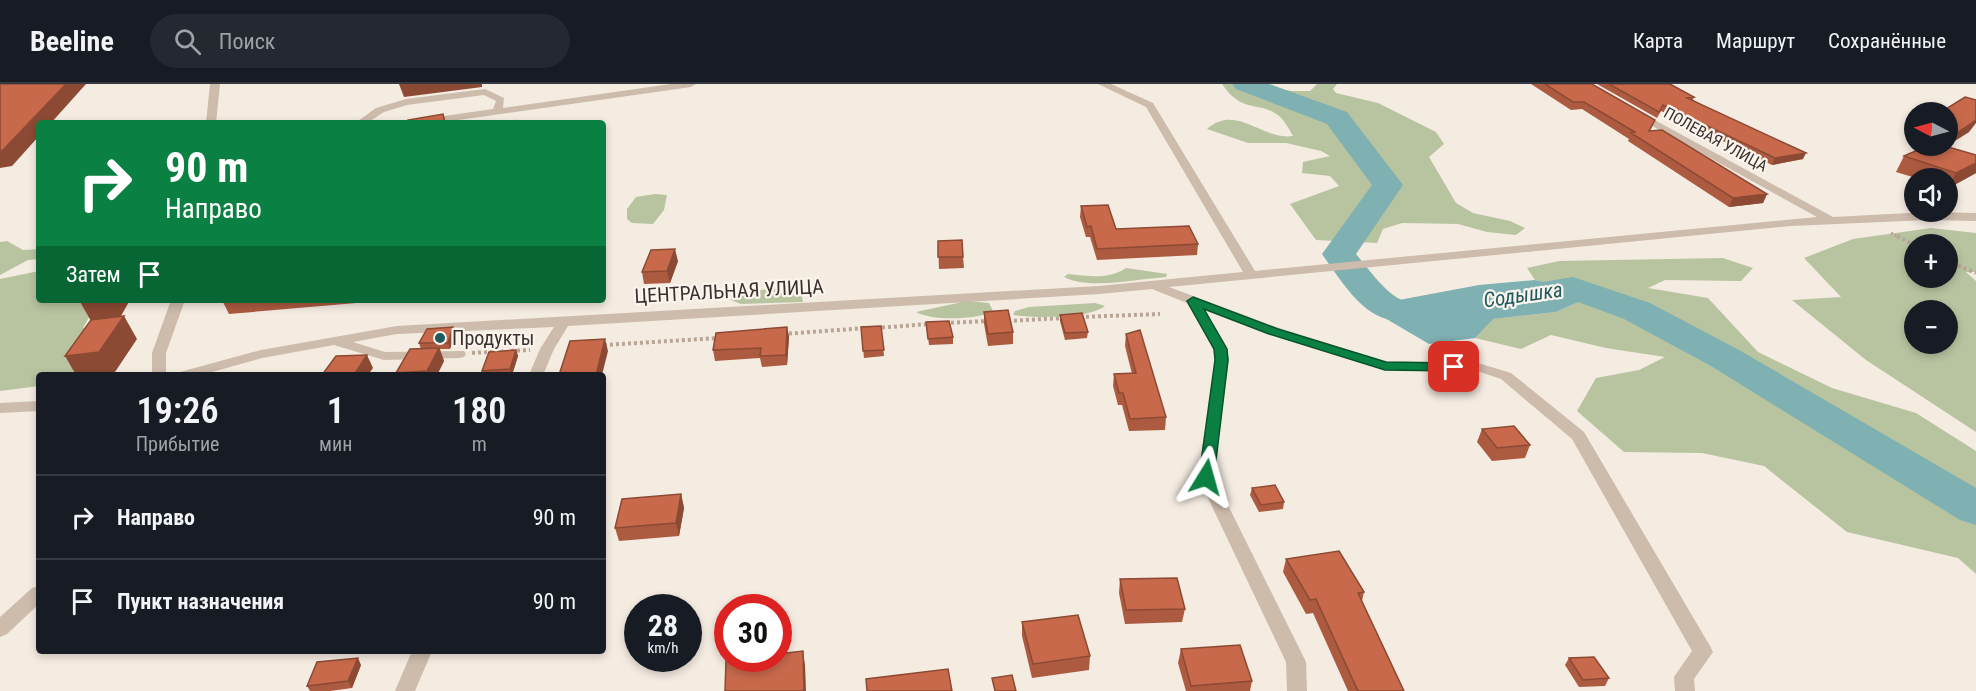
<!DOCTYPE html>
<html lang="ru">
<meta charset="utf-8">
<style>
body{margin:0;font-family:"Roboto Condensed",sans-serif;background:#242831;color:#f1f3f6;height:100vh;display:flex;flex-direction:column;font-size:22px;white-space:nowrap}
*{box-sizing:border-box;margin:0}
p{font-size:20px;color:#9ea1a6}
.icon{flex:none;width:33px;height:33px;fill:none;stroke:currentColor;stroke-width:2;stroke-linecap:round;stroke-linejoin:round}
.map{position:relative;flex:1;overflow:hidden}
.sheet{position:absolute;left:36px;top:288px;width:570px;height:282px;display:flex;flex-direction:column;background:#171b24;border-radius:6px;box-shadow:0 3px 9px #0003}
.sheet>*{flex:none}
.banner{position:absolute;left:36px;top:36px;width:570px;height:183px;border-radius:6px;box-shadow:0 3px 9px #0003;background:#0b8043;color:#fff;overflow:hidden}
.needle{width:39px;rotate:276deg}
.tools{position:absolute;left:1904px;top:18px;display:grid;gap:12px}
.tools a{display:grid;place-items:center;width:54px;height:54px;border-radius:50%;background:#171b24;box-shadow:0 3px 9px #0003;font-size:30px}
.speed{position:absolute;left:624px;top:510px;display:flex;gap:12px;font-size:30px;font-weight:700;text-align:center}
.speed>*{display:grid;place-content:center;width:78px;height:78px;border-radius:50%;background:#171b24;box-shadow:0 3px 9px #0003;line-height:1}
.speed small{font-size:15px;font-weight:400}
.speed .limit{border:9px solid #d22;background:#fff;color:#111}
.pin{position:absolute;display:grid;place-items:center;width:51px;height:51px;color:#fff;margin:-26px;border-radius:12px;box-shadow:0 3px 9px #0006}
.me{position:absolute;width:66px;margin:-33px;rotate:8deg;stroke-linejoin:round;filter:drop-shadow(0 0 4px #0008)}
.turn{display:flex;align-items:center;gap:21px;height:126px;padding:0 30px;font-size:27px}
.turn .icon{width:78px;height:78px;stroke-width:2.5}
.turn b{display:block;font-size:42px;line-height:51px}
.then{display:flex;align-items:center;height:57px;padding:0 30px;background:#0003;gap:12px;font-size:22px}
.eta{display:flex;justify-content:space-evenly;align-items:center;height:102px;text-align:center}
.eta b{font-size:36px;font-weight:600;line-height:42px}
ul{padding:0;list-style:none}
li{display:flex;align-items:center;gap:18px;height:84px;padding:0 30px;border-top:2px solid #363941}
li div{flex:1}
li b{display:block;font-size:22px}
li em{font-style:normal}
header{display:flex;align-items:center;gap:36px;box-sizing:border-box;height:84px;padding:0 30px;background:#171b24;border-bottom:2px solid #363941}
header strong{font-size:28px}
nav{display:flex;gap:33px;margin-inline-start:auto;font-size:21px}
.search{width:420px;height:54px;background:#242831;display:flex;align-items:center;gap:15px;box-sizing:border-box;padding:0 21px;border-radius:33px;color:#9ea1a6;font-size:22px}
.map>svg:first-child{display:block}
.green{fill:#b8c4a0;fill-rule:evenodd}
.water{fill:#7fb0b2}
.lines{fill:none;stroke-linecap:round;stroke-linejoin:round}
.river{fill:#7fb0b2;fill-rule:evenodd}
.path-far1{stroke:#b9a596;stroke-width:3;stroke-dasharray:2 2;stroke-linecap:butt}
.path{stroke:#b9a596;stroke-width:4;stroke-dasharray:3 3;stroke-linecap:butt}
.minor{fill:#cdbbac;fill-rule:evenodd}
.wall{fill:#ac5a40}
.shaded-wall{fill:#8c4a34}
.building{fill:#c8694b;stroke:#8c4a34;stroke-width:1.5}
.route{fill:#0b8043;stroke:#07532c;stroke-width:1.5}
.poi-dot{fill:#1f5a5e;stroke:#fbf5ee;stroke-width:2}
.labels{text-anchor:middle;stroke-width:4.5;stroke-linejoin:round;paint-order:stroke}
.far-street-label{font-size:16px;fill:#3b302b;stroke:#fbf5ee}
.street-label{font-size:20px;fill:#3b302b;stroke:#fbf5ee}
.poi-label{font-size:20px;fill:#3b302b;stroke:#fbf5ee;text-anchor:start}
.water-label{font-size:21px;font-style:italic;fill:#1f5a5e;stroke:#fbf5ee}
</style>
<header>
<strong>Beeline</strong>
<div class="search"><svg class="icon" aria-label="search" viewBox="0 0 24 24"><circle cx="10" cy="10" r="6"/><path d="M15 15l6 6"/></svg>Поиск</div>
<nav><a>Карта</a><a>Маршрут</a><a>Сохранённые</a></nav>
</header>
<div class="map">
<svg width="1976" height="607" viewBox="0 0 1976 607">
<rect width="100%" height="100%" fill="#f4ebe1"/>
<path class="green" d="M1222 0H1257L1291 7H1310L1317 0H1337L1333 5 1336 9 1378 19 1436 48 1444 60 1429 73 1456 119 1473 129 1510 137 1525 144 1516 151 1487 148 1458 140 1402 139 1383 145 1377 159 1316 156 1290 120 1339 102 1330 92 1302 89 1303 78 1330 72 1321 67 1286 59H1248L1207 45C1237 19 1262 57 1293 52 1289 45 1285 37 1279 32 1259 16 1243 31 1222 0Z
M655 110 667 111 664 126 653 140 632 139 627 135V125L636 113Z
M1931 144 1976 149V188H1966L1976 197V348L1866 276 1792 216 1841 213 1804 174 1853 155ZM1947 160V194H1914V160ZM1947 226V260H1914V226Z
M7 157 23 166 39 165V175L28 176 0 191V158Z
M1723 174 1753 184 1741 197 1665 196 1648 204 1708 214 1758 268 1832 304 1916 329 1976 367V490L1958 474 1847 448 1764 382 1702 369 1624 368 1577 327 1596 294 1639 286 1665 273 1606 264 1551 251 1521 265 1475 254 1492 235 1556 228 1583 216 1573 204 1535 196 1527 184 1559 177Z
M1126 184 1167 190 1166 193C1137 195 1089 206 1064 193L1068 190C1089 192 1108 196 1126 184Z
M39 187V216H99L83 244 96 242 72 291H39V302L0 307V195Z
M786 204 801 208 803 218 741 220 731 216 732 208Z
M967 217 989 219 993 227C978 236 931 237 916 228Z
M1095 219 1105 222C1089 235 1033 234 1013 231L1015 227 1029 223Z"/>
<path class="water" d="M1535 196 1573 204 1583 216 1556 228 1493 235 1475 254 1429 260 1378 230 1383 219 1479 201Z"/>
<g class="lines">
<path class="river" d="M1232 0H1269L1347 28 1403 101 1356 170C1366 182 1389 214 1405 217 1417 220 1430 212 1448 216L1453 224 1448 232C1376 250 1361 226 1322 170L1372 101 1327 40 1236 5Z
M1573 193 1650 219 1739 266 1976 404V441L1960 436 1711 282 1624 235 1570 215 1518 223 1505 220 1500 212 1505 204Z"/>
<path class="path-far1" d="M1891 149 1900 154"/>
<path class="path" d="M1897 152 1914 161
M1947 177 1976 189
M1080 233 1160 230
M1008 237 1063 234
M945 239 988 237
M876 244 929 240
M783 250 866 244
M604 261 719 254
M511 267 530 266
M472 269 503 267"/>
<path class="minor" d="M210 0H220L216 39H206Z
M671 0H696L691 3 437 39H411L416 36 493 25 496 17 484 11 407 21 384 28 367 39H355L376 24 406 15 485 5 504 14 503 24Z
M1098 0H1111L1153 19 1255 187 1817 133 1634 32 1633 30 1638 27 1833 133 1928 128 1976 129V137L1928 136 1791 142 1169 203 1279 244 1386 278 1478 279 1511 289 1584 348 1710 562 1713 568 1694 595 1695 607H1675L1674 593 1692 567 1572 355 1501 295 1477 287 1385 286 1269 250 1205 226 1227 265 1229 276 1214 393 1306 578 1307 607H1287L1286 578 1198 393 1215 276 1213 265 1187 219 1152 205 1099 210 568 242 554 265 543 291H529L540 265 554 243 397 250 353 258 385 268 464 267 466 270 464 273 459 274 384 276 334 261 262 274 201 291H178L180 288 261 266 397 242 1099 202 1243 188 1146 23Z
M171 216H185L166 269V291H152V269Z
M39 317V327L0 329V319Z
M39 502V520L7 550 0 553V533L32 504Z
M412 567H432L415 607H395Z"/>
</g>
<path class="wall" d="M1531 0H1592L1655 36 1650 47 1767 110 1763 119 1729 123 1628 57 1629 55 1582 25 1571 26Z
M1597 0H1670L1694 13 1693 16 1803 75 1772 81 1661 27 1657 34Z
M1947 28 1969 48 1948 61H1947Z
M1904 72 1976 89 1947 105V94H1916L1896 88Z
M1081 122 1116 145 1198 160 1197 171 1097 176 1090 153H1086L1080 133Z
M938 157 963 173 964 184 939 185Z
M678 177 670 199 644 200 642 188Z
M225 216H418L380 217 229 230 223 218Z
M984 228 1013 248V260L988 262 984 240Z
M1060 231 1088 248 1087 254 1065 256 1060 237Z
M926 238 953 253V260L929 261Z
M881 242 884 272 864 274 861 243Z
M453 243 455 250 450 265H440L444 277 437 291H397L396 289 421 265 419 259Z
M787 243 789 253 787 281 762 283 760 274 715 277 713 266Z
M1126 250 1166 333 1165 346 1129 347 1122 321H1118L1113 302 1114 290H1132L1125 262Z
M516 266 518 272 512 291H483L482 287Z
M1482 345 1530 361 1525 374 1492 377 1477 358Z
M1252 404 1284 418 1283 425 1259 428 1250 411Z
M681 410 684 424 679 452 619 457 615 444Z
M1286 475 1364 508 1362 517 1404 607H1348L1313 529 1306 530 1283 488Z
M1120 495 1185 525 1182 538 1125 540 1119 509Z
M1022 538 1090 572 1089 586 1032 594 1022 552Z
M1181 565 1252 597 1250 607H1186L1178 579Z
M1569 574 1609 594 1605 602 1579 603 1565 581Z
M361 581 352 604 330 607H310L307 602Z"/>
<path class="shaded-wall" d="M66 0H86L51 39H39V52L12 82 0 84V67Z
M399 0H482V3L404 13Z
M1976 36V39L1969 48 1948 61 1954 51Z
M1806 69 1803 75 1772 81 1775 74Z
M1976 79V89L1947 105 1956 89Z
M1767 110 1763 119 1729 123 1733 114Z
M675 165 678 177 670 199 667 187Z
M79 216H130L121 232 91 237Z
M124 232 137 255 113 291H76L65 272Z
M453 243 455 250 450 265 448 259Z
M787 243 789 253 787 281 786 271Z
M605 255 608 267 602 291H596Z
M439 264 444 277 437 291H428L427 287Z
M516 266 518 272 512 291 510 285Z
M367 271 373 284 368 291H354Z
M681 410 684 424 679 452 676 439Z
M803 567 805 581 806 607H804Z
M358 574 361 581 352 604 348 597Z"/>
<path class="building" d="M0 0H66L3 66 0 67Z
M1545 0H1592L1655 36 1649 47 1662 46 1767 110 1733 114 1631 49 1635 48 1584 18H1573Z
M1609 0H1670L1694 13 1687 14 1806 69 1775 74 1663 21 1659 28Z
M1965 13 1976 16V36L1954 51 1947 49V28H1941Z
M443 30 445 39H409L408 36Z
M1927 62H1945L1976 71V79L1956 89 1904 72Z
M1108 121 1116 145 1189 142 1198 160 1097 165 1091 142 1087 143 1081 122Z
M962 156 963 173H938V157Z
M675 165 667 187 642 188 651 166Z
M225 216H252L223 218Z
M1008 226 1013 248 988 250 984 228Z
M1082 229 1088 248 1065 249 1060 231Z
M124 232 99 268 65 272 91 236Z
M949 237 953 253 928 255 926 238Z
M881 242 884 266 863 267 861 243Z
M453 243 448 259H419L427 245Z
M787 243 786 271 760 272 761 264 713 266 716 249Z
M1140 246 1166 333 1130 335 1123 309H1119L1114 290 1136 289 1126 250Z
M605 255 596 291H559L570 257Z
M439 264 427 287 396 289 410 265Z
M516 266 510 285 482 287 489 268Z
M367 271 354 291H322L336 272Z
M1514 342 1530 361 1497 364 1482 345Z
M1275 401 1284 418 1261 421 1252 404Z
M681 410 676 439 615 444 622 415Z
M1339 467 1364 508 1358 509 1404 607H1358L1316 515 1310 516 1286 475Z
M1177 494 1185 525 1126 526 1120 495Z
M1078 531 1090 572 1033 580 1022 538Z
M1240 561 1252 597 1191 602 1181 565Z
M803 567 804 607H725L726 577 745 574H778V570Z
M1594 573 1609 594 1583 596 1569 574Z
M358 574 348 597 307 602 317 578Z
M948 585 952 607H867L866 595Z
M1012 591 1016 607H995L992 594Z"/>
<path class="route" d="M1193 213 1278 245 1386 278 1454 279 1461 283 1454 287 1385 286 1269 250 1204 225 1227 265 1228 276 1214 393 1206 398 1199 393 1215 276 1214 265 1187 217Z"/>
<circle class="poi-dot" cx="440" cy="254" r="6"/>
<g class="labels">
<g class="far-street-label">
<text transform="translate(1716 55) rotate(29)" y="6">ПОЛЕВАЯ УЛИЦА</text>
</g>
<g class="street-label">
<text transform="translate(729 207) rotate(-3)" y="7">ЦЕНТРАЛЬНАЯ УЛИЦА</text>
</g>
<g class="poi-label">
<text x="452" y="261">Продукты</text>
</g>
<g class="water-label">
<text transform="translate(1523 211) rotate(-8)" y="7">Содышка</text>
</g>
</g>
</svg>
<div class="tools">
<a><svg class="needle" viewBox="-14 -14 28 28"><path d="M0-13l5 13h-10z" fill="#e53935"/><path d="M0 13l5-13h-10z" fill="#9ea1a6"/></svg></a>
<a><svg class="icon" aria-label="sound" viewBox="0 0 24 24"><path d="M4 9h4l5-4v14l-5-4H4zM17 9q2 3 0 6"/></svg></a>
<a>+</a>
<a>−</a>
</div>
<div class="speed"><div>28<small>km/h</small></div><div class="limit">30</div></div>
<div class="pin" style="left:1454px;top:283px;background:#d93025"><svg class="icon" aria-label="arrive" viewBox="0 0 24 24"><path d="M6 21V4h12l-3 4 3 4H6"/></svg></div>
<svg class="me" style="left:1206px;top:393px" viewBox="-20 -20 40 40"><path d="M0-17L14 15 0 8-14 15z" fill="#0b8043" stroke="#fff" stroke-width="4"/></svg>
<div class="banner">
<div class="turn"><svg class="icon" aria-label="right" viewBox="0 0 24 24"><path d="M7 20v-9h11M14 6l5 5-5 5"/></svg><div><b>90 m</b>Направо</div></div>
<div class="then">Затем<svg class="icon" aria-label="arrive" viewBox="0 0 24 24"><path d="M6 21V4h12l-3 4 3 4H6"/></svg></div>
</div>
<section class="sheet">
<div class="eta">
<div><b>19:26</b><p>Прибытие</p></div>
<div><b>1</b><p>мин</p></div>
<div><b>180</b><p>m</p></div>
</div>
<ul>
<li><svg class="icon" aria-label="right" viewBox="0 0 24 24"><path d="M7 20v-9h11M14 6l5 5-5 5"/></svg><div><b>Направо</b></div><em>90 m</em></li>
<li><svg class="icon" aria-label="arrive" viewBox="0 0 24 24"><path d="M6 21V4h12l-3 4 3 4H6"/></svg><div><b>Пункт назначения</b></div><em>90 m</em></li>
</ul>
</section>
</div>
